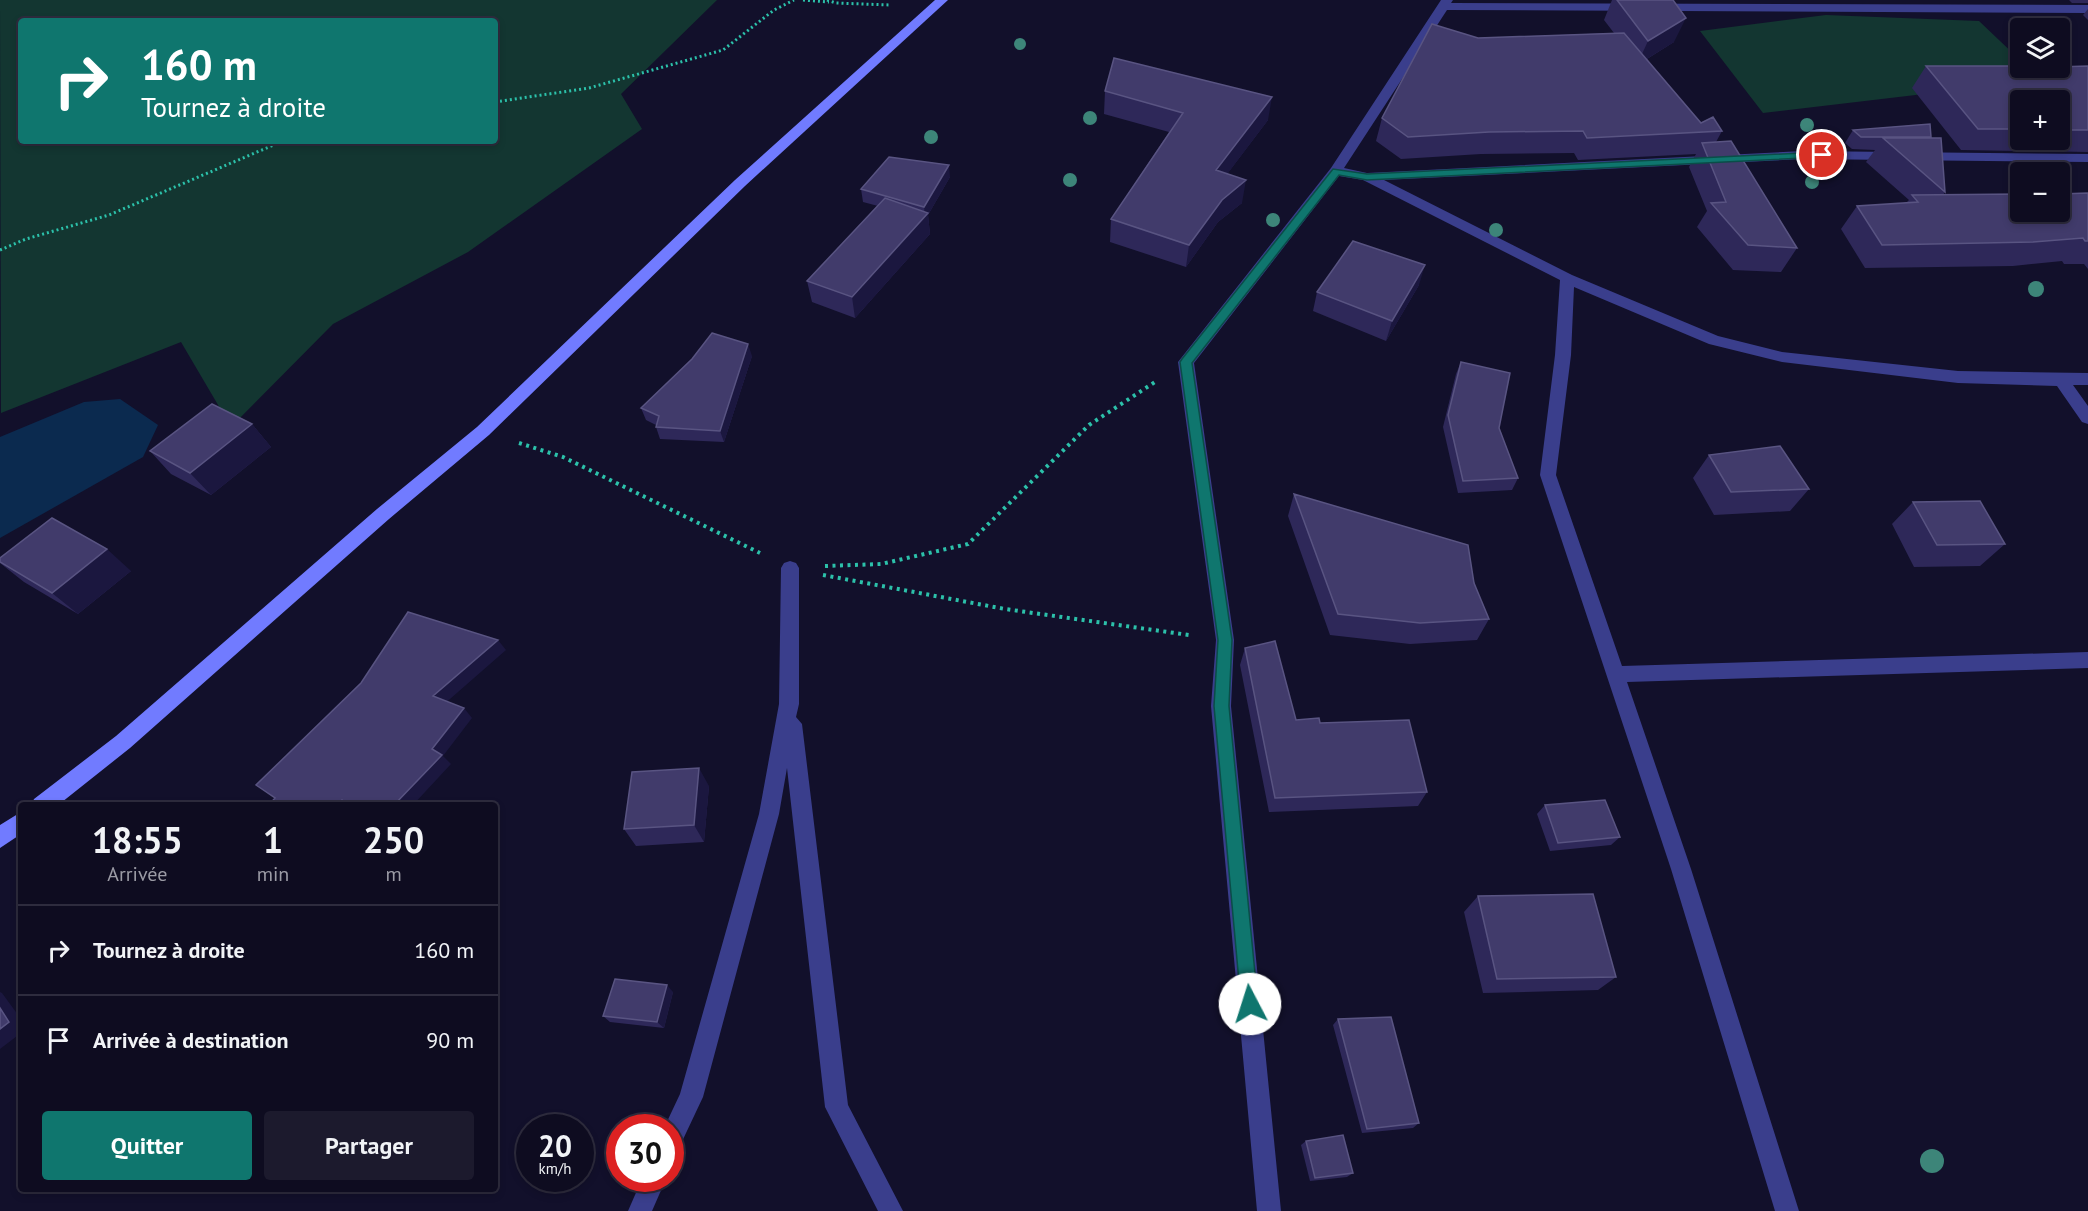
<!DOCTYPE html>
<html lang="fr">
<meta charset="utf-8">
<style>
body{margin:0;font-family:"PT Sans",sans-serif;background:#1c1a2d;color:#f1f3f6;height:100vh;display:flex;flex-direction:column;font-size:22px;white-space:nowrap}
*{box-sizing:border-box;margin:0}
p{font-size:20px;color:#9b9ba5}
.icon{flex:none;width:33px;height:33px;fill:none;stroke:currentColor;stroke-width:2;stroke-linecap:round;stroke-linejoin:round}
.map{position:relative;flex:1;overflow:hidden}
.details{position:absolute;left:18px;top:802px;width:480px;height:390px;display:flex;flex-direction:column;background:#0e0c20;border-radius:6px;box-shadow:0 3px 9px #0003,0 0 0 2px #2e2c3e}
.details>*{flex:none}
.banner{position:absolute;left:18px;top:18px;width:480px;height:126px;border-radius:6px;box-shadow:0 3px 9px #0003,0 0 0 2px #2e2c3e;background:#0f766e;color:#fff;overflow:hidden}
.controls{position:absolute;left:2010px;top:18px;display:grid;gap:12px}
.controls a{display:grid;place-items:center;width:60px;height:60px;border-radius:6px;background:#0e0c20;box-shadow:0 3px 9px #0003,0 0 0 2px #2e2c3e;font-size:30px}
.speed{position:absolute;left:516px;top:1114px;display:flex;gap:12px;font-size:30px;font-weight:700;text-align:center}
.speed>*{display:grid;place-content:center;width:78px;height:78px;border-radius:50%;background:#0e0c20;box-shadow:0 3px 9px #0003,0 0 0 2px #2e2c3e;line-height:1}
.speed small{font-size:15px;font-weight:400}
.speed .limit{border:9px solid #d22;background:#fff;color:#111}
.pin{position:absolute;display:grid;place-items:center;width:51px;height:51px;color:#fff;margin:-26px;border:3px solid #fff;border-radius:50%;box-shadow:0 2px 6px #0007}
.me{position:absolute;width:66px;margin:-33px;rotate:355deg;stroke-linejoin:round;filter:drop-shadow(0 0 4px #0008)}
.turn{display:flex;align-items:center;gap:21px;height:126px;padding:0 24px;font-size:27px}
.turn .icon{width:78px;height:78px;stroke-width:2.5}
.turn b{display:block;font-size:42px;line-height:51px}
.eta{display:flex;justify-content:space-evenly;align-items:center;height:102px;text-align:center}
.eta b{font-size:36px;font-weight:700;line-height:42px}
.action{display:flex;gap:12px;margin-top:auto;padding:12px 24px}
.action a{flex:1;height:69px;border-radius:6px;background:#0f766e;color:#fff;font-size:24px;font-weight:700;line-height:69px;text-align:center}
.action a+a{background:#1c1a2d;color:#f1f3f6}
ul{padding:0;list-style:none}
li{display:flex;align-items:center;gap:18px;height:90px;padding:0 24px;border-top:2px solid #2e2c3e}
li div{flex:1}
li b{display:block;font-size:22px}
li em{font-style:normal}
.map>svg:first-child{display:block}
.green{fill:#133631;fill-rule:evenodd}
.water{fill:#0b2a4f}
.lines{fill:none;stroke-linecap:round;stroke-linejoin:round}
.path-far1{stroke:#2cc1aa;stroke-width:3;stroke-dasharray:2 3;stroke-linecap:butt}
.path{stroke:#2cc1aa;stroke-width:4;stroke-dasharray:3 4.5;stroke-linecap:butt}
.street{fill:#3a3e8c;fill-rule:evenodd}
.secondary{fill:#717bff;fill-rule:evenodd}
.tree{fill:#3d8579}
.wall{fill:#2e2859;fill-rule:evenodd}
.shaded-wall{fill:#1b173f}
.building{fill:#413b6b;stroke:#595482;stroke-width:1.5}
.route{fill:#0f766e;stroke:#0a4d48;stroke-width:1.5}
</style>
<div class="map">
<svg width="2088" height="1211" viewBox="0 0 2088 1211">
<rect width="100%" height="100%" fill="#12102b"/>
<path class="green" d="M0 0H717L621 94 642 129 468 252 333 324 231 427 181 342 1 413ZM21 21H495V141H21Z
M1826 15 1979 21 2020 60V68L2042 80 1763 113 1700 31Z"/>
<path class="water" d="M120 399 158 425 143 457 0 538V437L84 402Z"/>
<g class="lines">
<path class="path-far1" d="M803 0 829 2
M827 0 836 3 890 5
M495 102 589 88 723 50 774 10 794 0
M0 250 26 239 109 215 283 141"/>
<path class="path" d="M519 443 563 457 760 553
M825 566 881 564 968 544 1089 425 1155 382
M823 575 1005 609 1189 635"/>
<path class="street" d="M1441 0H1453L1451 3 2088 5V13L1447 10 1344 168 1367 173 1803 151 2088 154V162L1803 159 1384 180 1572 275 1718 336 1782 352 1958 371 2088 373V385H2073L2088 406V424L2082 422 2057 386 1958 383 1782 362 1709 344 1574 287 1571 355 1556 475 1622 666 2088 652V668L1627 682 1691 869 1799 1211H1775L1671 869 1540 475 1555 355 1560 280 1363 180 1339 176 1194 363 1234 640 1231 706 1281 1211H1257L1211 706 1216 640 1178 362 1331 168Z
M790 561 796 563 799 568V704L796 717 802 724 848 1105 903 1211H878L825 1107 787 768 779 814 703 1097 678 1150 670 1154V1128H664L680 1094 759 814 779 704 781 568 784 563Z
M642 1179H666L652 1211H628Z"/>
<path class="secondary" d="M935 0H948L745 186 489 435 389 519 130 748 57 806H31L34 799 116 736 377 509 477 427 735 180Z
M21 812V834L0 848V825Z"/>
</g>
<g class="tree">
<circle cx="1020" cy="44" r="6"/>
<circle cx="1090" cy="118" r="7"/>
<circle cx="1807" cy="125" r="7"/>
<circle cx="931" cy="137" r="7"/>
<circle cx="1070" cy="180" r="7"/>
<circle cx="1812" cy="182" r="7"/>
<circle cx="1273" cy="220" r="7"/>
<circle cx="1496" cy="230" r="7"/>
<circle cx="2036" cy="289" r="8"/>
<circle cx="1932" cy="1161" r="12"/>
</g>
<path class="wall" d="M1612 0H1673L1674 42 1647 59 1701 123 1722 131 1716 142 1797 248 1781 272 1733 270 1697 227 1707 211 1689 167 1696 154 1578 160 1574 153 1481 154 1401 159 1376 141 1382 118 1478 38 1614 33 1604 20Z
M2069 0H2088V3H2072Z
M2088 9V20L2083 15Z
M1926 66H2088V152L1961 150 1912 88ZM2020 100H2060V140H2020Z
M1105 91 1268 120 1227 174 1242 203 1218 222 1186 267 1110 242 1111 219 1169 132 1104 114Z
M1853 130 1931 137 1945 192 1943 195 2088 193V269L2084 264H2064L2062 261 2013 266 1865 268 1841 229 1857 206 1906 203 1909 200 1866 162 1875 150 1852 149 1845 143Z
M950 177 928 215 930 234 855 318 812 302 807 281 878 206 863 202 861 189Z
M1419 285 1386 341 1313 311 1317 292Z
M752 356 724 442 660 439 656 427V425L646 420 641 408Z
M1461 362 1499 428 1518 478 1512 490 1458 493 1443 427 1456 374Z
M252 424 271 447 211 495 171 474 150 451Z
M1709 455 1809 489 1790 511 1714 515 1693 478Z
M1294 494 1474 583 1489 619 1477 640 1410 644 1330 635 1288 516Z
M1913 502 2005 544 1980 566 1914 567 1892 524Z
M0 558 131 571 78 614 24 582 0 563Z
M1245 648 1296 720 1320 723 1427 792 1418 806 1269 812 1240 665Z
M709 786 704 842 636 846 624 829Z
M1545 805 1620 837 1611 845 1550 851 1537 814Z
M1478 896 1616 977 1598 990 1483 993 1464 912Z
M673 992 664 1028 610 1022 603 1016Z
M1338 1019 1419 1123 1413 1128 1362 1133 1333 1025Z
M1306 1141 1353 1173 1347 1177 1310 1181 1301 1145Z"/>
<path class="shaded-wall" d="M1686 18 1674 42 1637 65 1648 41Z
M1272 97 1268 120 1213 193 1216 170Z
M949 165 950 177 928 215 930 234 855 318 852 297 925 216 924 207Z
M1246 180 1242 203 1218 222 1186 267 1189 245 1222 200Z
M1425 265 1419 285 1386 341 1392 321Z
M748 344 752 356 724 442 720 431Z
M252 424 271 447 211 495 190 473Z
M107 549 131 571 78 614 52 593Z
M498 640 506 650 442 706 433 696Z
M464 708 472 718 443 756 451 764 412 806H393L432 749Z
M699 768 709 786 704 842 694 825Z
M342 800 349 806H337Z
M667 985 673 992 664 1028 657 1022Z
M0 992 2 993 21 1019V1033L0 1049Z"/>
<path class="building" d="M1617 0H1673L1686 18 1648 41Z
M1432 24 1478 38 1624 33 1701 123 1713 117 1722 131 1587 138 1583 131 1489 132 1408 137 1382 118Z
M1114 58 1272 97 1216 170 1246 180 1222 200 1189 245 1111 219 1183 113 1105 91Z
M1926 66H2020V68L2088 66V130H2060V100H2020V129H1978Z
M1930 124 1931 137H1861L1853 130Z
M1883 138H1941L1945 192Z
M1731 141 1797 248 1748 245 1711 203 1726 202 1702 143Z
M889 157 949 165 924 207 861 189Z
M2088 193V241H2085L2083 238 2033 242 1882 245 1857 206 1918 202 1912 195 2020 194V212H2060V194Z
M885 198 928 213 852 297 807 281Z
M1353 241 1425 265 1392 321 1317 292Z
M712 333 748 344 720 431 656 427 659 416 641 408 692 359Z
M1461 362 1510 373 1499 428 1518 478 1463 481 1448 415Z
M212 404 252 424 190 473 150 451Z
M1780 446 1809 489 1731 492 1709 455Z
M1294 494 1468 545 1474 583 1489 619 1420 623 1338 614Z
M1980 501 2005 544 1937 545 1913 502Z
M52 518 107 549 52 593 0 562V558Z
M408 612 498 640 433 696 464 708 432 749 442 755 393 806H351L342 800 337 806H268L275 798 256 785 361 683Z
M1275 641 1296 720 1319 718 1320 723 1409 720 1427 792 1275 798 1245 648Z
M699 768 694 825 624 829 632 772Z
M1605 800 1620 837 1558 843 1545 805Z
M1593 894 1616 977 1497 979 1478 896Z
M615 979 667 985 657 1022 603 1016Z
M0 1008 9 1022 0 1029Z
M1391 1017 1419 1123 1367 1129 1338 1019Z
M1343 1135 1353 1173 1315 1178 1306 1141Z"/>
<path class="route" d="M1822 152 1827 155 1825 157 1367 180 1339 175 1192 363 1232 640 1229 706 1258 1004 1255 1010 1250 1013 1244 1010 1241 1004 1214 706 1218 640 1180 362 1182 359 1333 169 1367 174Z"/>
</svg>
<div class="controls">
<a><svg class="icon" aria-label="layers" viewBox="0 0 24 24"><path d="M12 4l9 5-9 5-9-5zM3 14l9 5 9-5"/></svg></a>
<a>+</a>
<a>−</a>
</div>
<div class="speed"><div>20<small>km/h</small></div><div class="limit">30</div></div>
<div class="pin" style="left:1822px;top:155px;background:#d93025"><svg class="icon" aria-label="arrive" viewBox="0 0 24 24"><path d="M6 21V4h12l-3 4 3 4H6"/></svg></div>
<svg class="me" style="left:1250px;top:1004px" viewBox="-20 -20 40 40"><circle r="19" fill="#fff"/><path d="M0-13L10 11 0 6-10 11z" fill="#0f766e"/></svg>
<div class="banner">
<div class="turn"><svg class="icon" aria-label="right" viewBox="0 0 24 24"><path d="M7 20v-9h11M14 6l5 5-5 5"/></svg><div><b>160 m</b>Tournez à droite</div></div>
</div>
<section class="details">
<div class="eta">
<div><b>18:55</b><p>Arrivée</p></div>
<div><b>1</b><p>min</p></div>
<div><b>250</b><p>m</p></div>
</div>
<ul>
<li><svg class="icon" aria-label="right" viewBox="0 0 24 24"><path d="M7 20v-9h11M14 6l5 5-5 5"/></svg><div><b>Tournez à droite</b></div><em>160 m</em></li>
<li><svg class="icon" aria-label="arrive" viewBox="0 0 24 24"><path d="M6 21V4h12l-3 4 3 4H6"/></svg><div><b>Arrivée à destination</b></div><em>90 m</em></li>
</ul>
<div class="action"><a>Quitter</a><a>Partager</a></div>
</section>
</div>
